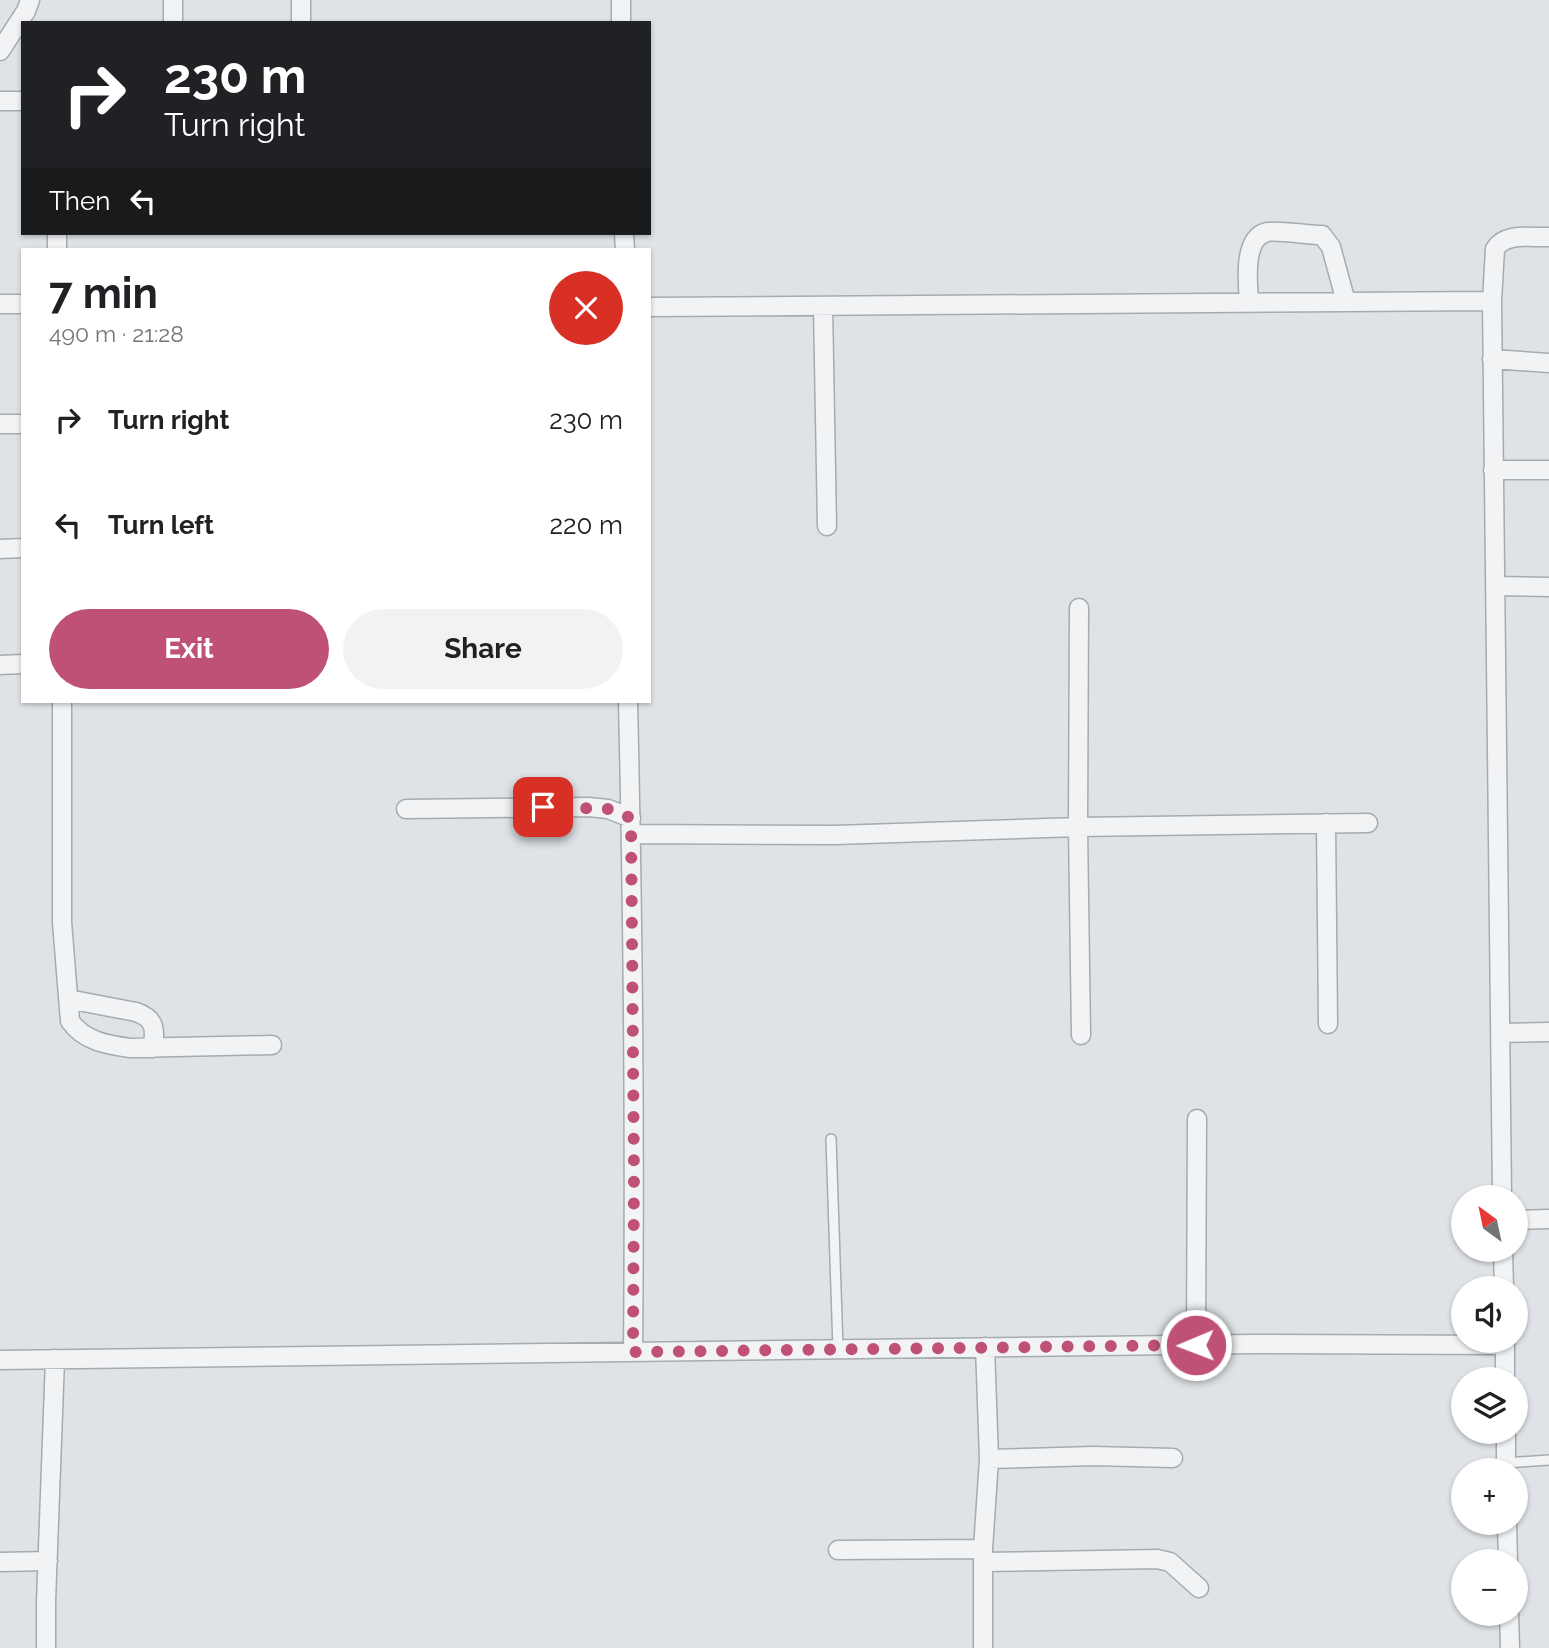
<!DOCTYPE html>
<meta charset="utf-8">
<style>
body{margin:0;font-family:Raleway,sans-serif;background:#f2f2f2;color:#202124;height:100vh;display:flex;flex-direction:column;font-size:26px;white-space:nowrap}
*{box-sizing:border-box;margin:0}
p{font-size:23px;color:#757577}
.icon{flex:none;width:38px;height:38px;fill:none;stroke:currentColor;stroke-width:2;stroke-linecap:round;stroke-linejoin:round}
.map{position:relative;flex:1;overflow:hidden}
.drawer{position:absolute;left:21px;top:248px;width:630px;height:455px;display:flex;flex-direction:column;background:#fff;border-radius:0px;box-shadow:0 2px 5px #0004}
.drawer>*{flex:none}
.top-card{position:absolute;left:21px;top:21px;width:630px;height:214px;border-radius:0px;box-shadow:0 2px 5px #0004;background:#202124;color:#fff;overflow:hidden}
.needle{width:46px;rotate:327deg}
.tools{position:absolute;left:1451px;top:1185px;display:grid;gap:14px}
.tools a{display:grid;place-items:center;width:77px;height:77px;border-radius:50%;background:#fff;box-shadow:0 2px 5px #0004;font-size:35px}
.pin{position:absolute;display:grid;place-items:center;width:60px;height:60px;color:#fff;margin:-30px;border-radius:14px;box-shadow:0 4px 10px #0006}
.me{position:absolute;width:77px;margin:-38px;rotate:269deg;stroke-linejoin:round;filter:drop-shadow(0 0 5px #0008)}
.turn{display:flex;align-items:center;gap:24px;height:147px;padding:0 28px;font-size:32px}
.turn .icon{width:91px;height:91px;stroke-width:2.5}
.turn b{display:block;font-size:49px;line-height:60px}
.then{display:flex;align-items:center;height:66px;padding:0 28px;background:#0003;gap:14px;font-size:26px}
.round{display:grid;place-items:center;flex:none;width:74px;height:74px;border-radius:37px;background:#f2f2f2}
.headline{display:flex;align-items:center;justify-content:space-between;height:119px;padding:0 28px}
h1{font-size:42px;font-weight:700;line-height:52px}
.button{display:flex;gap:14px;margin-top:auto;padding:14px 28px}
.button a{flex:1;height:80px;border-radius:42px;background:#bf5176;color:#fff;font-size:28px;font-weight:700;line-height:80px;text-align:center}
.button a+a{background:#f2f2f2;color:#202124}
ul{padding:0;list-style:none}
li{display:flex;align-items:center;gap:21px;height:105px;padding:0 28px}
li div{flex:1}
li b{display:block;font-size:26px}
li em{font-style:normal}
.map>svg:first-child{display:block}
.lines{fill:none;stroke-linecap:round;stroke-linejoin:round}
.service-casing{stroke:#a5abb0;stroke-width:12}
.minor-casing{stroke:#a5abb0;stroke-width:21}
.service{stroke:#f1f3f5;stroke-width:9}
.minor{stroke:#f1f3f5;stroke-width:18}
.route{stroke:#bf5176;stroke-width:12;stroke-dasharray:0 21.6}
</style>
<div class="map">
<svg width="1549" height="1648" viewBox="0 0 1549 1648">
<rect width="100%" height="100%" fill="#dfe3e7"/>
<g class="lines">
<g class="service-casing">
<path id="service" d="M831 1139 838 1349
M1506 1463 1549 1460"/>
</g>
<g class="minor-casing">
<path id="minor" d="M173 0V23
M301 0V23
M621 0V23
M0 51 26 11 30 0
M0 101H23
M624 233 625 250
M57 250V233
M1249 302C1248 284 1242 238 1267 232 1276 230 1310 235 1322 235L1331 247 1346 302
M0 304H23
M823 306 827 526
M649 307 1492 301
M1492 359 1549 363
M0 424H23
M1493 470H1549
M0 549 23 548
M1495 586 1549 587
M1079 608 1078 827 1081 1035
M0 665 23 664
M62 702V922L70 1021C84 1041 107 1045 130 1048L272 1045
M628 702C633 918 635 1135 633 1352
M406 809 588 807 608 809 631 818
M1326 823 1328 1024
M631 834 835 835 1078 827 1368 823
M68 999 136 1012C156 1019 155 1029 153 1048
M1500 1033 1549 1032
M1502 1197 1492 301 1495 249C1505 232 1532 238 1549 237
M1516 1220 1549 1219
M1503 1250 1504 1288
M1505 1340V1379
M1196 1345 1197 1119
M0 1360 1254 1344 1505 1345
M1506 1432V1470
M989 1459 1093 1456 1173 1458
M1507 1522 1508 1561
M838 1550 983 1549
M0 1562 48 1561
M983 1562 1157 1559 1170 1562 1199 1588
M1509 1614 1510 1648
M46 1648V1602L55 1359
M983 1648V1549L989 1459 985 1347"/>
</g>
<use href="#service" class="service"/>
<use href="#minor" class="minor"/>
</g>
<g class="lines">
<path class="route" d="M543 807 608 809 631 818 634 1174 633 1352 1196 1345"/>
</g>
</svg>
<div class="tools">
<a><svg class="needle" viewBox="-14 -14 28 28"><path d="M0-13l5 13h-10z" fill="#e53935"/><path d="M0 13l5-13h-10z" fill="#757577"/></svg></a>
<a><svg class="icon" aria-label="sound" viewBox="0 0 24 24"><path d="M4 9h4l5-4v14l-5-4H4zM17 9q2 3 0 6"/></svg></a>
<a><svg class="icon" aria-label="layers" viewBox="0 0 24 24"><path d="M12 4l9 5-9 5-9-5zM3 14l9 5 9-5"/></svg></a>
<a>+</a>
<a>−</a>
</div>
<div class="pin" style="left:543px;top:807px;background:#d93025"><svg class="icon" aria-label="arrive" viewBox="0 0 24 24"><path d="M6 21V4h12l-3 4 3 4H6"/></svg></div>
<svg class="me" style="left:1196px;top:1345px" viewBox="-20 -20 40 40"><circle r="17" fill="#bf5176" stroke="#fff" stroke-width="3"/><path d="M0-11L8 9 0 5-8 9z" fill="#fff"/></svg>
<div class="top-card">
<div class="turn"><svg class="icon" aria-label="right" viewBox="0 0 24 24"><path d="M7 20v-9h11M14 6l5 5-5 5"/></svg><div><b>230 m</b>Turn right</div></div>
<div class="then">Then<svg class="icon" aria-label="left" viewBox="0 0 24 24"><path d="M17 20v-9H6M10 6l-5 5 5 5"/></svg></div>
</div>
<section class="drawer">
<div class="headline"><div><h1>7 min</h1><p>490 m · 21:28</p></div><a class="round" style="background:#d93025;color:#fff"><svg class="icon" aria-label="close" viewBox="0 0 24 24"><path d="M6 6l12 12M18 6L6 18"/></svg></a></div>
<ul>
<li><svg class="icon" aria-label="right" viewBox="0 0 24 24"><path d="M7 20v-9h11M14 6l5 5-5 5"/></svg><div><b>Turn right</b></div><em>230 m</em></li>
<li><svg class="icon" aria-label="left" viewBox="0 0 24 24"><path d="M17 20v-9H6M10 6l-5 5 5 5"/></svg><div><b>Turn left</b></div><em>220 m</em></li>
</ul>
<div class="button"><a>Exit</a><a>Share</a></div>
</section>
</div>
